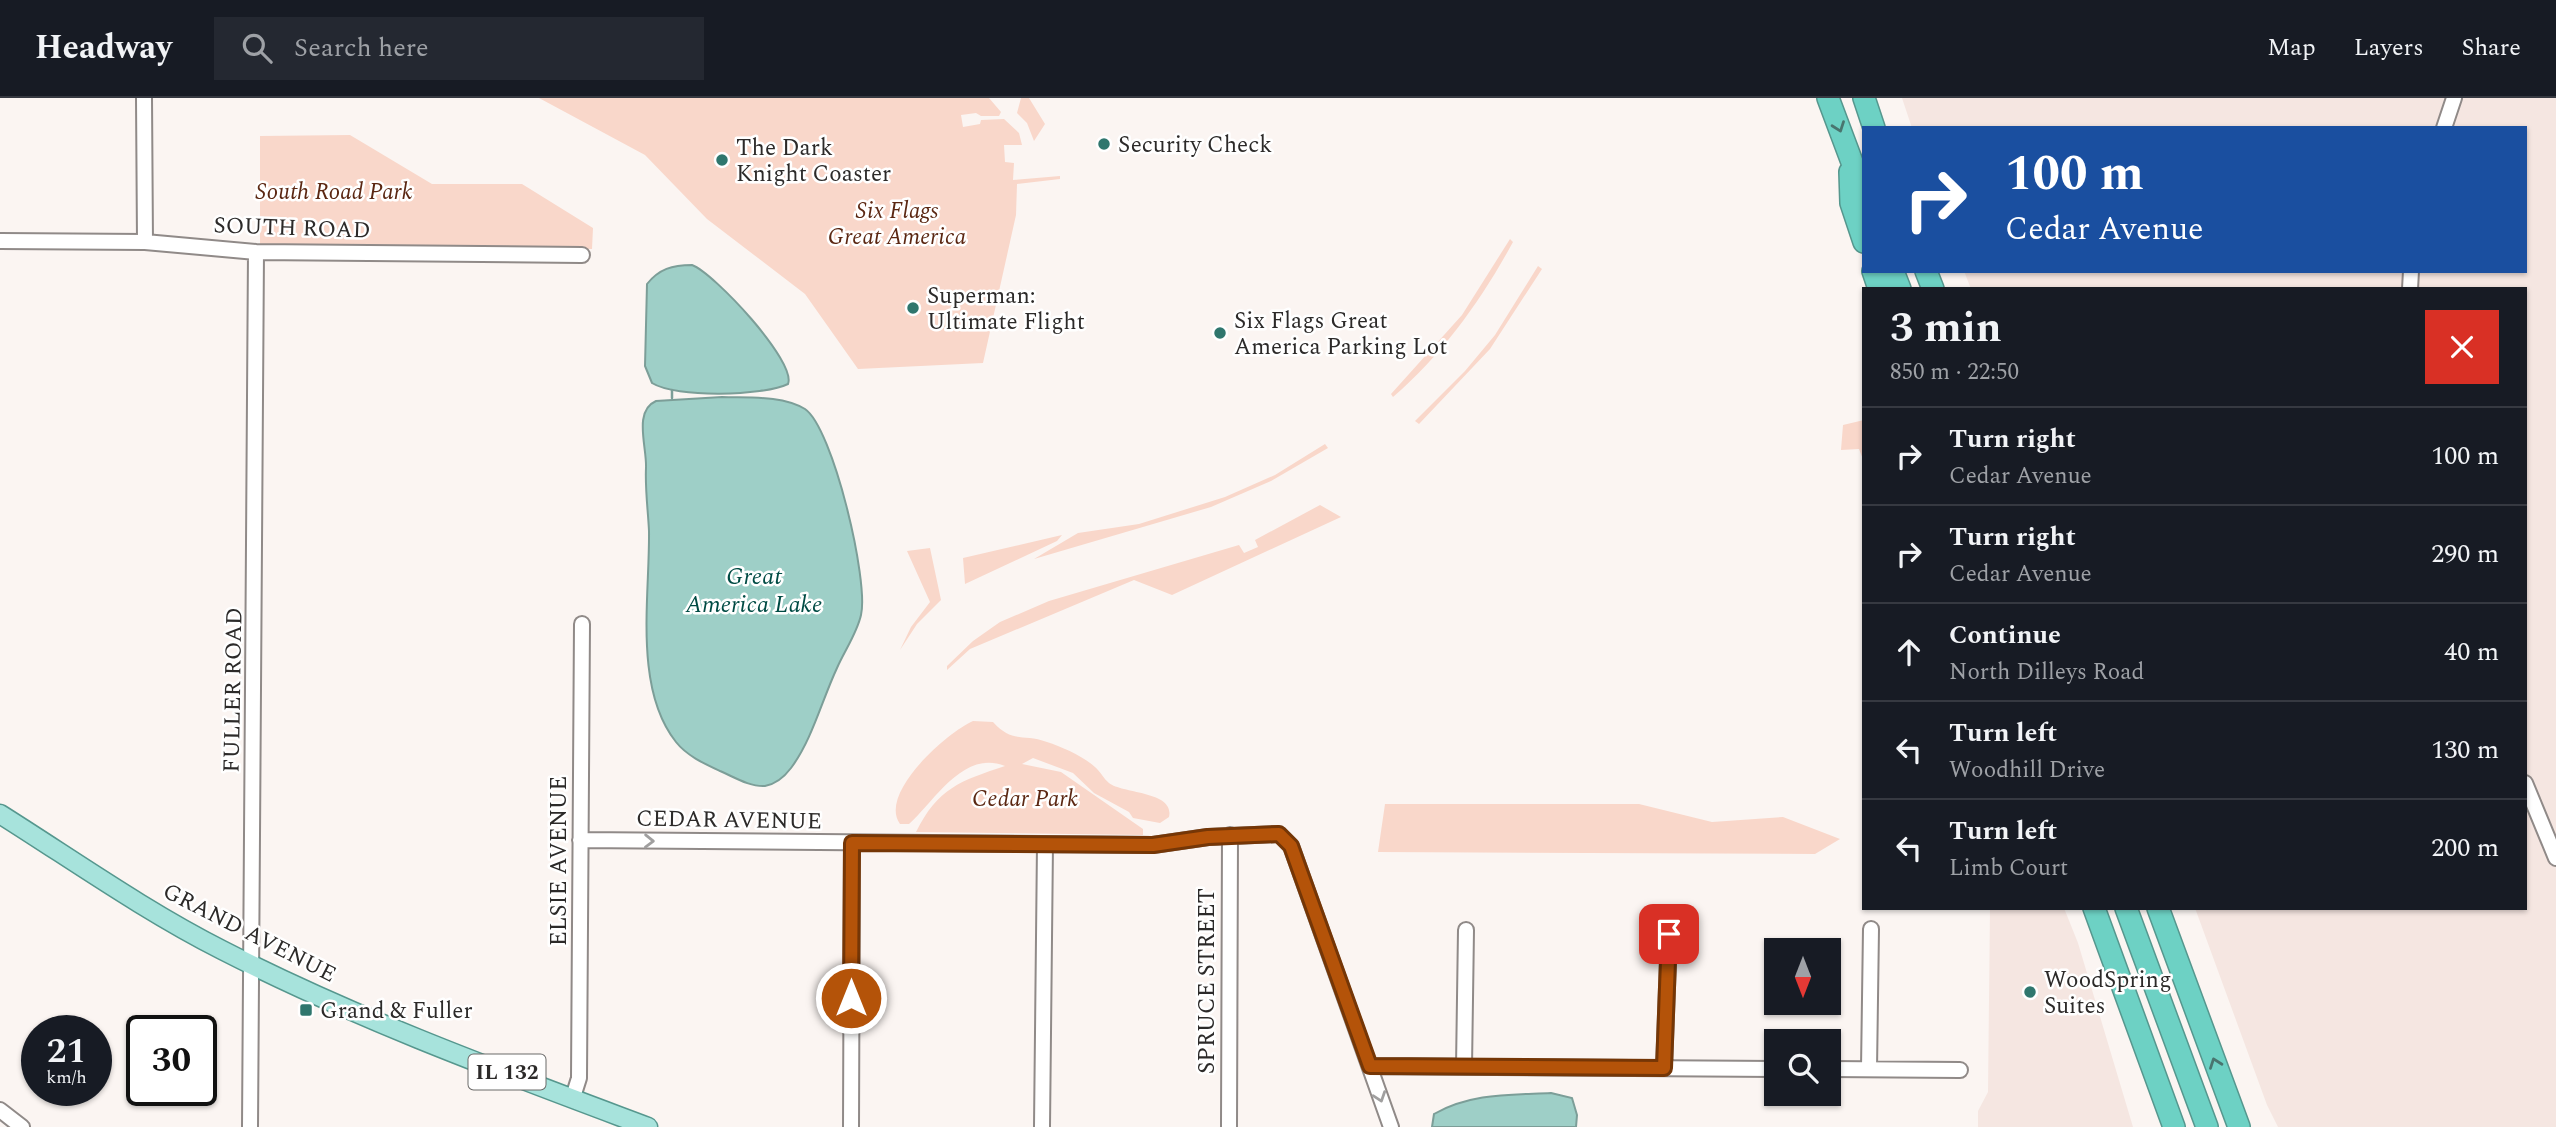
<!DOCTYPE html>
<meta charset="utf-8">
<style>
body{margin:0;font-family:Spectral,serif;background:#242831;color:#f1f3f6;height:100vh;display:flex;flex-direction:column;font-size:26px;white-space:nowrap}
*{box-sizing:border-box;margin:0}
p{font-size:23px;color:#9ea1a6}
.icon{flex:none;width:38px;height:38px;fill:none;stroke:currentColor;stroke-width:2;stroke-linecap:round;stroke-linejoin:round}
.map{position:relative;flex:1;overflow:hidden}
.panel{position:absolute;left:1862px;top:189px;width:665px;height:623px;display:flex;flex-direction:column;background:#171b24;border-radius:0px;box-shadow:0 2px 5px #0004}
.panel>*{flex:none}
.banner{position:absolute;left:1862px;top:28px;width:665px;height:147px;border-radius:0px;box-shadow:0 2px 5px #0004;background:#1a4fa0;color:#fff;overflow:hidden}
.needle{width:46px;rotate:180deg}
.buttons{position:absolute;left:1764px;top:840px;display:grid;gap:14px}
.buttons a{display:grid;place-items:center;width:77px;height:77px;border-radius:0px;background:#171b24;box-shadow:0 2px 5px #0004;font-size:35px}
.speed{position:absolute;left:21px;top:917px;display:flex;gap:14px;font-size:35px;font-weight:700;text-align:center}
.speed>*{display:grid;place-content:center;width:91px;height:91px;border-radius:50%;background:#171b24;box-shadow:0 2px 5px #0004;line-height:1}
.speed small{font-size:18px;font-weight:400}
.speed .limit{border:4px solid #111;border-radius:10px;background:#fff;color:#111}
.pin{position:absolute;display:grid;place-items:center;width:60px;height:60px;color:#fff;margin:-30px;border-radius:14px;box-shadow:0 4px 10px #0006}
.me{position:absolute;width:77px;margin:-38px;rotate:0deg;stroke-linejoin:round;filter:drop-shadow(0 0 5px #0008)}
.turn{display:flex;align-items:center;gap:24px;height:147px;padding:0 28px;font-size:32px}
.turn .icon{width:91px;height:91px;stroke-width:2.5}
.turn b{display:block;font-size:49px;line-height:60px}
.round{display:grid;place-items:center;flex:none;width:74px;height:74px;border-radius:0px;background:#242831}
.headline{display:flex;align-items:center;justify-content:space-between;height:119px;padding:0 28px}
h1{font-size:42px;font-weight:700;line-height:52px}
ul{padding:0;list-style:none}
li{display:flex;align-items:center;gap:21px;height:98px;padding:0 28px;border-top:2px solid #363941}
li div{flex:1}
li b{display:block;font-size:26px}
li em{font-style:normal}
header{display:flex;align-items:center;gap:42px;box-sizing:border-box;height:98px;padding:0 35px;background:#171b24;border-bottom:2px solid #363941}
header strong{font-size:33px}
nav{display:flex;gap:38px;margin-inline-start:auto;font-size:24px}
.search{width:490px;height:63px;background:#242831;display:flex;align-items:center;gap:18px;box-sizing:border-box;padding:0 24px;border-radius:0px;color:#9ea1a6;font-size:26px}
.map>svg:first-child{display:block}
.built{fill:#f5e6e1}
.green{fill:#f9d7ca}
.water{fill:#9ecfc7;stroke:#7c9e98;stroke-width:2}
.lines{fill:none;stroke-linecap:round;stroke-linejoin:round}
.stream{stroke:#7c9e98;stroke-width:2.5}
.minor-casing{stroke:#908a88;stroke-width:18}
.major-casing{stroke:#56978e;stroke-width:21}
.highway-casing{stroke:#56978e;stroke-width:24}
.minor{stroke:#fff;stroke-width:14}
.major{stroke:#a7e3dc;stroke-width:18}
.highway{stroke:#6dd1c4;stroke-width:21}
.oneway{stroke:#49756f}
.oneway2{stroke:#a09f9f}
.route-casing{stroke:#753606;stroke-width:18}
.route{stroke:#b45309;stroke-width:12}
.poi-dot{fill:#2f766d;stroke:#fff;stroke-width:2.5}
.labels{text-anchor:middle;stroke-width:5;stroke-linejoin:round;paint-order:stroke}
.shield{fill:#fff;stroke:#6b6a69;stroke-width:2}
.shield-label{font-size:21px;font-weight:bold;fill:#2c2a29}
.poi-label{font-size:23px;fill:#2c2a29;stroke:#fff;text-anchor:start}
.park-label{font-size:23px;font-style:italic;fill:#5b2712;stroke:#fff}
.street-label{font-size:23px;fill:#2c2a29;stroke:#fff}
.water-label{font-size:24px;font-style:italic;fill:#004b44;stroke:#fff}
</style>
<header>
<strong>Headway</strong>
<div class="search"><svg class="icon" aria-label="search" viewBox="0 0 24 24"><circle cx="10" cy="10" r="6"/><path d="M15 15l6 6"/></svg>Search here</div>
<nav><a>Map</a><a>Layers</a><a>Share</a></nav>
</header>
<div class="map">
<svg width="2556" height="1029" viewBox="0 0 2556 1029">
<rect width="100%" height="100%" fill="#fbf5f2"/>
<path class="built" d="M1902 0H2556V1029H2278L2267 1007 2195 810H2525V191H1971L1964 173H2525V30H1912Z
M1990 810H2064L2078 845 2133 1029H1978V1013L1988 994Z"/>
<path class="green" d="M539 0H989L1001 14 999 18H981L976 15 961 17 963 29 980 26 981 22 1004 21 1019 35 1022 47H1004L1005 64 1014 65 1013 82 1060 78V81L1017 86 1016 117 983 265 858 271 805 196 707 121 645 57Z
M1021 0H1029L1045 26 1034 43 1027 25 1017 15Z
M350 37 432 86H522L593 130 592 151H269L260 149V38Z
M1510 141 1513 144C1482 201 1443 256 1393 299L1391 296 1462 217Z
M1538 168 1542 171 1490 251 1419 326 1415 323 1465 273 1495 237Z
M1864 322V364L1859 351 1841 352 1843 327Z
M1325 346 1328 350 1271 383 1211 409 1034 461 1078 435 1139 426 1225 399 1275 377Z
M1320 407 1341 419 1172 497 1134 482 970 551 947 572V568L973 543 1000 524 1049 503 1239 447 1244 455 1258 449 1255 442Z
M1062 437 1057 443 965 486 963 460Z
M930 450 941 502 917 526 900 552 911 529 930 504 907 453Z
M973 623 993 624C1013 646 1023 635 1047 644 1062 649 1083 658 1095 669 1100 673 1104 681 1109 685 1123 696 1175 693 1169 719L1160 725 1133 720 1129 714 1094 695 1073 675 1033 660 1022 666 1061 674 1143 731V737L916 734C938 690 960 683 1005 668 963 651 934 704 909 726H900C878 696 946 635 973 623Z
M1385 706H1639L1712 724 1783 719 1840 741 1815 756 1378 754Z"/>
<path class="water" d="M692 167C714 175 797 264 788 286 763 298 676 300 652 285L645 268 647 186C659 171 672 167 692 167Z
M722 299C748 300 782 297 805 311 833 330 869 483 861 517 857 535 845 552 837 570 822 602 812 642 791 670 785 678 776 686 765 688 750 689 734 679 720 673 705 666 687 658 676 644 633 590 650 497 649 433 648 412 645 391 646 370 647 349 633 313 656 303Z
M1551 995 1572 1000 1577 1017 1576 1029H1432L1434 1016C1471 995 1510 997 1551 995Z"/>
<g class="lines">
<path class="stream" d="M672 300V292"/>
<g class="minor-casing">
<path id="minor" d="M144 0 145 144
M2444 30 2454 0
M0 143 145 144 256 154 582 157
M2410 191 2411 173
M2525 685 2556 760
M580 742 1153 747 1208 739 1279 736 1291 748 1391 1029
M1370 968 1776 971
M1464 969 1466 832
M1664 970 1669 836
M1829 971 1960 972
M1869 971 1871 831
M573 999 579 980 582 526
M0 1012 22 1029
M250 1029 256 154
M851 1029 852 745
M1042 1029 1045 746
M1229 1029 1230 737"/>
</g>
<g class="major-casing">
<path id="major" d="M0 716C73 762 145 813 222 852 359 922 504 975 648 1029"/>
</g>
<g class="highway-casing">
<path id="highway" d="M1828 0 1864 96
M1864 0 1874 30
M1850 74 1851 105 1864 144
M1873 173 1879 191
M1893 173 1900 191
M1926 173 1933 191
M2094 810 2174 1029
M2126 810 2207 1029
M2158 810 2239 1029"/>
</g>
<use href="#minor" class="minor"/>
<use href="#major" class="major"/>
<use href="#highway" class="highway"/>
</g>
<defs><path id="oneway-chevron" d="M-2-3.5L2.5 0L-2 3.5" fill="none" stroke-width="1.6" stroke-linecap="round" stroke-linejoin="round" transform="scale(1.75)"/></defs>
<g class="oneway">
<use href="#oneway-chevron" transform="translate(1839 29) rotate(70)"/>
<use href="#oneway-chevron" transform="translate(2215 965) rotate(-110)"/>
</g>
<g class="oneway2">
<use href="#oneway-chevron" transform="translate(649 743) rotate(1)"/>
<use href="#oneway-chevron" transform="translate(1380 999) rotate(71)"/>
</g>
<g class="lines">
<g class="route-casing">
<path id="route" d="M851 900 852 745 1153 747 1208 739 1279 736 1291 748 1370 968 1664 970 1669 836"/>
</g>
<use href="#route" class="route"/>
</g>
<g class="poi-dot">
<circle cx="1104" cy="46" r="7"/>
<circle cx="722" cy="62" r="7"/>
<circle cx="913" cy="210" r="7"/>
<circle cx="1220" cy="235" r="7"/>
<circle cx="2030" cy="894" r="7"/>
<rect x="299" y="905" width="14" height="14" rx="3.5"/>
</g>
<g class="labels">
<rect class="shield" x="468.5" y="956.5" width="77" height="35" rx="5"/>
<g class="shield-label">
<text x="507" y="981">IL 132</text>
</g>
<g class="poi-label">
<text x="1118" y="54">Security Check</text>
<text x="736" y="57">The Dark<tspan x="736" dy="26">Knight Coaster</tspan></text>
<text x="927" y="205">Superman:<tspan x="927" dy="26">Ultimate Flight</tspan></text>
<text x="1234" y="230">Six Flags Great<tspan x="1234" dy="26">America Parking Lot</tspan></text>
<text x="2044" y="889">WoodSpring<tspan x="2044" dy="26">Suites</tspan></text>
<text x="320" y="920">Grand &amp; Fuller</text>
</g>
<g class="park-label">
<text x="334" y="101">South Road Park</text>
<text x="897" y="120">Six Flags<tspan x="897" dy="26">Great America</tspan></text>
<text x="1025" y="708">Cedar Park</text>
</g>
<g class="street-label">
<text transform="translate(292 129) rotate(2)" y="8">SOUTH ROAD</text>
<text transform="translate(232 592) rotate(-89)" y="8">FULLER ROAD</text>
<text transform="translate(729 721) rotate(1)" y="8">CEDAR AVENUE</text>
<text transform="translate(558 763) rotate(-90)" y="8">ELSIE AVENUE</text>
<text transform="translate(250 834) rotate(27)" y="8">GRAND AVENUE</text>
<text transform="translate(1206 883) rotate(-90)" y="8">SPRUCE STREET</text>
</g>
<g class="water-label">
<text x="754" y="486">Great<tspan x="754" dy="28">America Lake</tspan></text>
</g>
</g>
</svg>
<div class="buttons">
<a><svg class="needle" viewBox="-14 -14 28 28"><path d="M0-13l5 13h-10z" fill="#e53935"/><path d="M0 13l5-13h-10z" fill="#9ea1a6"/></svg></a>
<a><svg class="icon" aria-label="search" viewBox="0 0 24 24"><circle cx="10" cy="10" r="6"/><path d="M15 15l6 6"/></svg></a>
</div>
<div class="speed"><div>21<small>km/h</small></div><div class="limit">30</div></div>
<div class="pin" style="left:1669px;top:836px;background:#d93025"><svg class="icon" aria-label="arrive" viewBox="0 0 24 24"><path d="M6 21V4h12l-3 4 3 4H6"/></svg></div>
<svg class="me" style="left:851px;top:900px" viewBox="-20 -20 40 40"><circle r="17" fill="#b45309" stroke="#fff" stroke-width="3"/><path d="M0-11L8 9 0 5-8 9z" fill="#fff"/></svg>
<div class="banner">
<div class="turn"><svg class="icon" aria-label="right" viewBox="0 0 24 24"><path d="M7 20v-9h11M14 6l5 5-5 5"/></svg><div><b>100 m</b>Cedar Avenue</div></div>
</div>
<section class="panel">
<div class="headline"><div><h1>3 min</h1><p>850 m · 22:50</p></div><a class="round" style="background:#d93025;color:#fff"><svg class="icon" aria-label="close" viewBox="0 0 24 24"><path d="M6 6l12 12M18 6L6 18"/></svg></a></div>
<ul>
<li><svg class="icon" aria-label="right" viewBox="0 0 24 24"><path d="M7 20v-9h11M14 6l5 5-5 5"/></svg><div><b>Turn right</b><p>Cedar Avenue</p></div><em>100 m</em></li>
<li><svg class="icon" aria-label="right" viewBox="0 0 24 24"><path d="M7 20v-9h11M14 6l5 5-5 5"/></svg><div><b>Turn right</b><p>Cedar Avenue</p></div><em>290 m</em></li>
<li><svg class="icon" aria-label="ahead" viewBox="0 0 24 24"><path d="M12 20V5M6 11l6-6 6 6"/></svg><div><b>Continue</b><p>North Dilleys Road</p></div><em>40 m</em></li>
<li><svg class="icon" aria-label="left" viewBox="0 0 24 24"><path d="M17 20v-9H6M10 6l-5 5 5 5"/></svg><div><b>Turn left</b><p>Woodhill Drive</p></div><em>130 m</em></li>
<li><svg class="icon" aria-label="left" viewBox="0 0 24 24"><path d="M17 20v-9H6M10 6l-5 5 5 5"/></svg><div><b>Turn left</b><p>Limb Court</p></div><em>200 m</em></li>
</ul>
</section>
</div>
